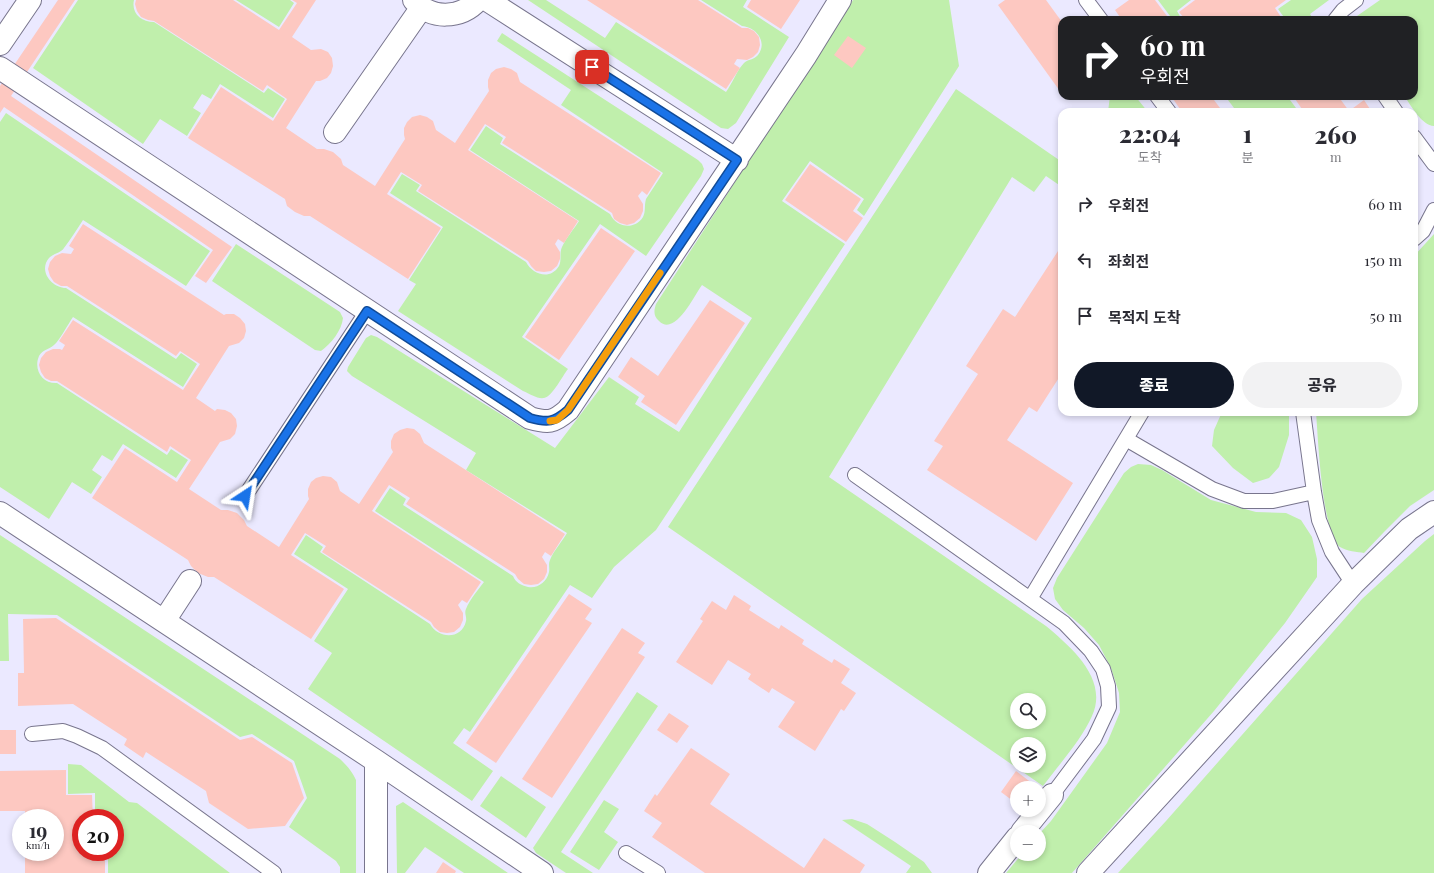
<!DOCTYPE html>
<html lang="ko">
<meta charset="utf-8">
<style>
body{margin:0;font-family:"Playfair Display","Noto Sans KR",serif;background:#f2f2f3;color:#2b2b33;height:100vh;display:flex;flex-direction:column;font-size:15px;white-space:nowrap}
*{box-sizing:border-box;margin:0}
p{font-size:13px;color:#7c7c81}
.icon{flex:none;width:22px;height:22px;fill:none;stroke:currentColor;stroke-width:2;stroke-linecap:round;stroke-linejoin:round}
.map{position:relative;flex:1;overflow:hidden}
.details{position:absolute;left:1058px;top:108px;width:360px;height:308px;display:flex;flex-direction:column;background:#fff;border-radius:12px;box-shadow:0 2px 6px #0003}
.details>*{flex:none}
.top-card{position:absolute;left:1058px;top:16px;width:360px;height:84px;border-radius:12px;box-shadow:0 2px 6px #0003;background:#202124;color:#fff;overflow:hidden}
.buttons{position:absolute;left:1010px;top:693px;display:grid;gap:8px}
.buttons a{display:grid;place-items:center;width:36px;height:36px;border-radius:50%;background:#fff;box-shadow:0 2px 6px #0003;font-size:20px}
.speed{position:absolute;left:12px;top:809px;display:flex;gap:8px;font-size:20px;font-weight:700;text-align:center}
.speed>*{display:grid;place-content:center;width:52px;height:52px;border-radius:50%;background:#fff;box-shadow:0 2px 6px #0003;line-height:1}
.speed small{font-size:10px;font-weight:400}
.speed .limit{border:6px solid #d22;background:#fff;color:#111}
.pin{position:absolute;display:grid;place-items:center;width:34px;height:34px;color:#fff;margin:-17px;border-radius:8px;box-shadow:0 2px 6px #0006}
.me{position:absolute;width:44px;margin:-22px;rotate:33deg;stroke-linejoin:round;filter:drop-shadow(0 0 3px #0008)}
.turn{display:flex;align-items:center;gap:14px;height:84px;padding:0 16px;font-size:18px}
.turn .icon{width:52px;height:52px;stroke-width:2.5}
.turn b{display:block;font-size:28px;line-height:34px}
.eta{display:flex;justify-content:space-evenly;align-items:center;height:68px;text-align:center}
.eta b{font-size:24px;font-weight:800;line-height:28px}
.button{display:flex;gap:8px;margin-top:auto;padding:8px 16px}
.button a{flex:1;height:46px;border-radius:24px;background:#111827;color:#fff;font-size:16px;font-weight:800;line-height:46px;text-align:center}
.button a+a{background:#f2f2f3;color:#2b2b33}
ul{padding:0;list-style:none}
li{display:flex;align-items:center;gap:12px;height:56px;padding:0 16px}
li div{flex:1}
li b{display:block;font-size:15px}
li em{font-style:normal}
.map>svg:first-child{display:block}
.green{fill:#c0efac;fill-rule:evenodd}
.building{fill:#fdc8c1}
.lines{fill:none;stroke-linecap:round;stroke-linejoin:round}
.service-casing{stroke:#78758d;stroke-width:16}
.minor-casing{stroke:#78758d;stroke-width:24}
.service{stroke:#fff;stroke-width:14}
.minor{stroke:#fff;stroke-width:22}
.route-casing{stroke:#114b97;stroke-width:10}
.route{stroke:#1a73e8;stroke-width:7}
.slow{stroke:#f59e0b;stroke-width:7}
</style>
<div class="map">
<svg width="1434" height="873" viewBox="0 0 1434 873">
<rect width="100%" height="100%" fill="#ebe9ff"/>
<path class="green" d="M78 0H134C131 13 141 22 154 22L264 93 268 88 285 99 273 118 220 84 211 99 202 94 193 108 201 113 187 136 160 119 143 144 33 68Z
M236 0H290L294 3 279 27Z
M528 0H546L605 38 616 22 726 92C732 84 737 70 744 63 748 59 754 60 758 55 768 42 756 27 742 26L701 0H747L743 7 789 37 736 123 728 129 721 128Z
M853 0H949L959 66 864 216 857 210 864 199 810 161 782 201 845 244 656 530 614 567 592 598 570 585 470 732 464 728 453 743 493 771 472 801 308 689 332 653 314 641 348 589 294 554 306 535 323 547 320 552 430 624C438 639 462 640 466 621 467 617 464 613 466 609 470 599 478 590 484 582L375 511 390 488 406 499 403 505 513 576C516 583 521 585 528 587 537 589 547 582 549 572 550 568 548 564 550 560 554 550 562 542 567 533L466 470 476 453 352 376 347 371 348 367 366 338 371 335 377 337 555 448 609 377 639 397 635 404 679 432 752 318 702 285C694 296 675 337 659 321 653 316 654 310 656 304Z
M1158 0H1191L1177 11 1181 18 1178 20H1173Z
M1291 0H1329L1310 14 1314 20H1286L1278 9Z
M1380 0H1434V126C1422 126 1411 105 1404 96H1414V20H1354L1357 16Z
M502 33 698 160 702 164 704 169 701 176 646 256 600 224 522 337 568 369C563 375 552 397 544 398 537 399 530 394 523 391L398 311 416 284 409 280 443 227 390 193 402 174 420 185 416 191 526 262C532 274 550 281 559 266 562 260 559 253 562 247 566 238 574 229 579 221L470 150 486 126 503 138 500 144 610 214C616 227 634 231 643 217 646 211 644 206 646 199L663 173 561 105 571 90 497 41Z
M956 89 1062 162V187L1046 176 1034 192 1012 177 829 477 1046 626C1071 647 1109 679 1092 716 1082 739 1058 766 1043 786L668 527ZM1017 700H1039V722H1017ZM1017 744H1039V766H1017Z
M1110 96H1135L1148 112H1108Z
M1225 96H1287L1299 112H1237Z
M6 113 210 251 186 286 83 220C77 229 71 239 64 248 61 253 54 253 49 258 38 271 52 288 66 288L176 359 181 353 197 364 183 387 73 317C68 324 60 340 54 345 49 350 43 349 39 356 33 370 43 384 57 383L167 455 171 449 188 460 176 478 123 444 112 461 102 455 92 470 102 477 91 494 72 482 49 519 0 487V122Z
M1434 234V490L1410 506 1384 532 1364 553C1358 552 1346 551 1340 547 1322 535 1318 436 1316 412H1414V256Z
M236 244 340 312 343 318C342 330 331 344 321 351L315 350 212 281Z
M1222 412H1289V435L1279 467 1269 478 1253 483 1233 468 1212 446 1214 430Z
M1138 464 1151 465 1162 470 1211 500 1256 512 1286 513 1301 520 1312 537 1317 559V577L1285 623 1214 711 1072 873H1006L1022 854H1039V834L1051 821 1107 743 1120 712 1119 693 1111 668 1099 645 1084 628 1063 610 1055 599 1053 588 1057 578 1124 473 1131 467Z
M1434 534V873H1118L1166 821 1362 599 1425 541Z
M0 535 340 759C347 766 352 771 356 780V873H340V867L336 861 289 827 307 798 294 761 252 734 240 737 57 615 8 614 9 661H0Z
M637 692 658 706 561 852 593 873H566L536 853 533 848Z
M68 764 81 765 129 802 137 803 230 873H108V852H115V818H95V793L68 794Z
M501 776 546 807 526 838 480 806Z
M604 800 619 809 604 832 618 842 599 870 570 852Z
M403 802 508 873H464L425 847 405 873H397L396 806Z
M852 819 867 824 895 842 924 862 932 873H906L911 866 842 820Z"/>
<path class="building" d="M58 0H75L11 96 232 247 206 283 195 276 213 250 4 107 0 113V86Z
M136 0H233L279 30 297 3 292 0H316L292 37 311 50 321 49 328 52 332 58 333 66 331 73 327 78 320 81H316L286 128 317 149H324L333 152 341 159 343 165 375 186 405 139 404 135V128L407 122 412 117 420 115 427 117 433 121 436 130 455 143 489 91 488 87V80L491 73 496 69 504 67 511 69 517 73 520 82 661 173 647 195 642 191 638 196 643 204V211L640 218 634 223 627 225 620 223 614 219 612 213 502 143 506 137 485 124 468 150 578 221 564 243 558 239 555 244 560 252V259L557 266 551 271 544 272 536 271 531 266 528 261 418 191 422 185 401 172 387 194 441 228 408 279 310 216H304L295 212 287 206 285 199 188 138 221 87 273 121 287 99 267 85 263 91 154 21 148 20 141 17 137 11 135 4Z
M587 0H698L742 28H748L754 31 759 37 760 45 758 52 753 57 747 60 737 59 734 64 740 68 726 89Z
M751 0H800L781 29 747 7Z
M1005 0H1046L1062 22V94L998 5Z
M1129 0H1155L1170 20H1122L1115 10Z
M1195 0H1286L1275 8 1283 20H1182L1184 18 1179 12Z
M848 36 866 48 852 68 834 55Z
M1171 96H1211L1223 112H1182Z
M1293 96H1338L1349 111 1364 100 1372 112H1304Z
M810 164 861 199 853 211 863 218 846 242 785 200Z
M83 224 224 315 226 314H234L240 318 245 324 246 331 244 338 239 343 229 346 196 398 215 411 217 409 225 410 231 413 236 419 237 426 235 434 230 439 220 442 189 489 221 510H228L237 513 244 520 247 526 279 547 309 499 308 496V489L311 482 316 478 323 476 331 477 337 482 340 491 359 504 393 452 391 448V441L394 434 400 430 407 428 414 429 420 434 424 443 565 534 551 556 545 552 542 557 547 565V572L544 579 538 584 531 585 524 584 518 579 515 574 406 504 410 498 389 485 372 511 481 582 467 603 462 600 458 605 463 613V620L460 627 454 632 447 633 440 632 434 627 431 622 322 552 326 546 305 533 291 555 344 589 311 639 214 577H208L198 573 191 566 188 560 92 498 125 448 177 482 191 460 170 446 167 452 57 381H51L45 378 41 372 39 365 41 358 46 352 53 349H60L62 350 65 345 59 341 73 320 183 390 200 364 180 351 176 356 67 286H61L54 282 50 276 48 269 50 262 55 256 62 253 71 254 74 249 69 246Z
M601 228 635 251 559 360 525 337Z
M1058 251 1062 253V373L1037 412 1029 407 1007 440 1073 483 1036 541 927 470 943 446 934 441 978 374 966 366 1003 309 1015 317Z
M710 300 745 323 676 425 641 402 645 396 618 377 631 357 658 376Z
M569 594 592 609 585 619 592 623 496 763 466 743Z
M734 595 751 606 749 610 779 629 781 625 804 640 802 644 832 663 834 659 850 669 841 683 856 693 844 711 841 709 815 751 778 727 795 702 772 688 769 693 748 679 751 674 728 660 712 685 676 662 703 621 700 619 712 601 726 610Z
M56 618 240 740 252 737 292 763 304 798 285 826 248 829 209 803 206 791 146 752 143 758 124 745 127 739 73 704 18 706V673H24L23 619Z
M622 628 645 643 638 653 645 657 552 798 522 779Z
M669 713 689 726 677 743 657 730Z
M0 730H16V754H0Z
M691 748 730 774 710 804 804 868 824 838 865 865 860 873H705L652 837 662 823 644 811 655 794 657 796Z
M66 770V795H92L93 818H81V852H105V873H25V852H55V818H25V811H0V771Z
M1016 771 1041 790 1039 793V788H1017V804L1001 792Z
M443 862 456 871 455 873H436Z"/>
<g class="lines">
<g class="service-casing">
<path id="service" d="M1086 0 1101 20
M1335 20 1343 10 1356 0
M1157 96 1169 112
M1385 96 1396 112
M1414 137 1434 164
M1414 239 1423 231 1434 210
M1303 412 1314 492 1319 520 1332 552 1353 584
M1126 439 1212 489 1244 501H1273L1314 492
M855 475 1064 623 1091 651 1103 669 1108 686 1109 707 1094 739 1052 795
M245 496 367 311
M1030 599 1142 412
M32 734 63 731 77 736 102 748 274 873
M626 853 658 873"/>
</g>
<g class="minor-casing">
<path id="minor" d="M414 0C430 20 461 19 478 0
M487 0 737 160
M0 44 30 0
M0 68 530 418C548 423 553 423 568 410L806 55 840 0
M335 132 422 7
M0 513 376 761 542 873
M164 621 190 581
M376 761V873
M1022 832 1052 795
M989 873 1017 838
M1088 873 1353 584 1409 529 1434 512"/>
</g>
<use href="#service" class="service"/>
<use href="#minor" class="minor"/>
</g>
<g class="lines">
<g class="route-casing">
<path id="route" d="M245 496 367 311 530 418C548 423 554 422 568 410L737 160 592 67"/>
</g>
<use href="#route" class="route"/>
<path class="slow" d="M550 421 557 420 568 410 660 273"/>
</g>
</svg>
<div class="buttons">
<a><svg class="icon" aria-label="search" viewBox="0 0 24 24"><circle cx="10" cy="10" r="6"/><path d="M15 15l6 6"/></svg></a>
<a><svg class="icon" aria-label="layers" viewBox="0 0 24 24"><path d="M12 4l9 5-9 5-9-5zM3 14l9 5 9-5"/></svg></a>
<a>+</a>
<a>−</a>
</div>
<div class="speed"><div>19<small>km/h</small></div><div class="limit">20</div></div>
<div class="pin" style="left:592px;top:67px;background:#d93025"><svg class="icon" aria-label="arrive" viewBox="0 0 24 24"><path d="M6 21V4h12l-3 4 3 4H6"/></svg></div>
<svg class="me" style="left:245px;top:496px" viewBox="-20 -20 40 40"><path d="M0-17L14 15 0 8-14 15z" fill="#1a73e8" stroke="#fff" stroke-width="4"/></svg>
<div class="top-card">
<div class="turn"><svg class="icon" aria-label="right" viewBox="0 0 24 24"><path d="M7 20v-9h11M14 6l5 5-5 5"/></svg><div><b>60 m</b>우회전</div></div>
</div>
<section class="details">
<div class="eta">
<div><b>22:04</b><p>도착</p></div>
<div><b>1</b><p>분</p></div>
<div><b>260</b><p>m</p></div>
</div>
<ul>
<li><svg class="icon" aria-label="right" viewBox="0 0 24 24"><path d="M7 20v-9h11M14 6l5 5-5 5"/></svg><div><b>우회전</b></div><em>60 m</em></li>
<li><svg class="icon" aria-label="left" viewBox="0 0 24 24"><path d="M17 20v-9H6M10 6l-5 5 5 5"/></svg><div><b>좌회전</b></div><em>150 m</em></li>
<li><svg class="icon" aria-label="arrive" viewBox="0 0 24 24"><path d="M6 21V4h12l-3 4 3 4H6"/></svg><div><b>목적지 도착</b></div><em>50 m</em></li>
</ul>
<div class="button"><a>종료</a><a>공유</a></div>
</section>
</div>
